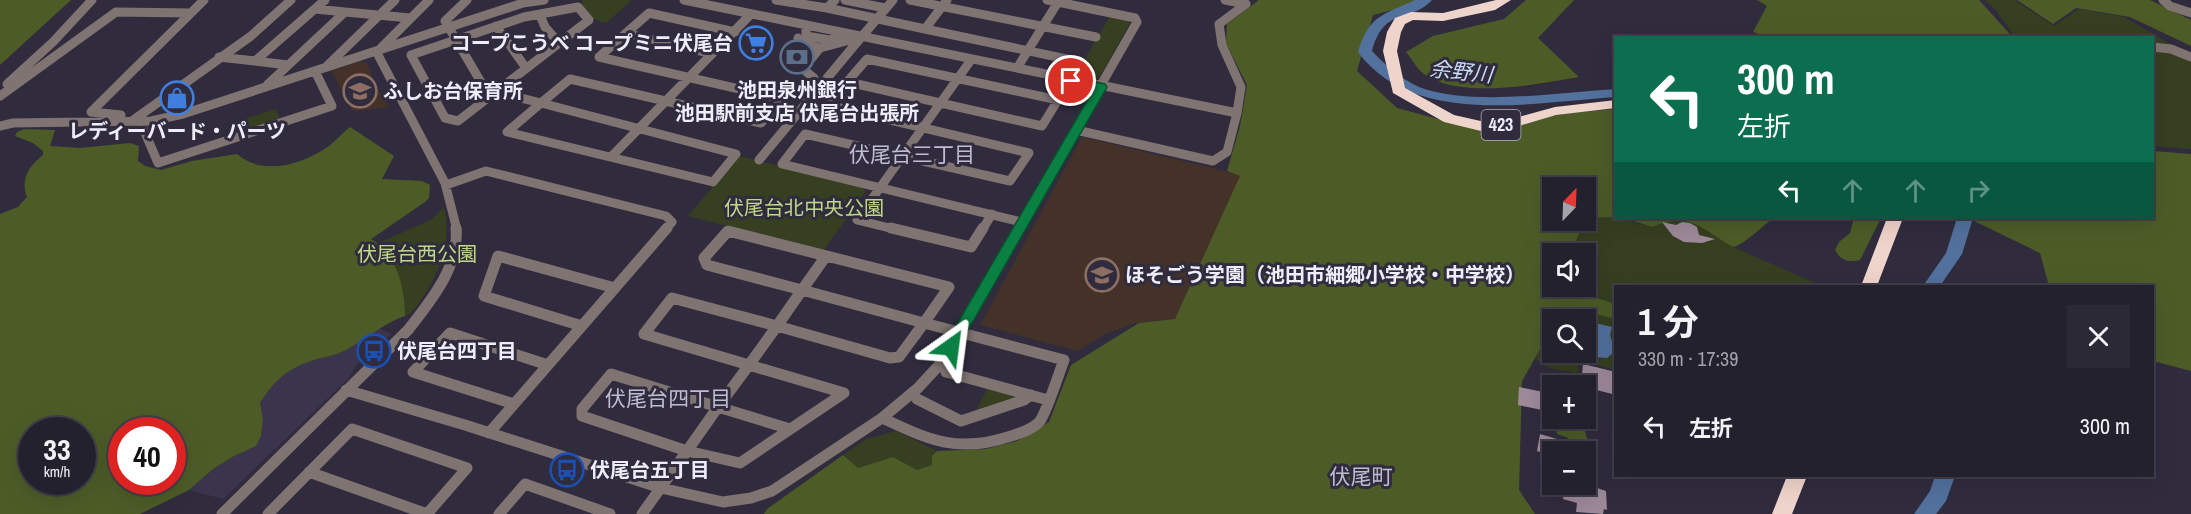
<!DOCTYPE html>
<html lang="ja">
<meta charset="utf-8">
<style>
body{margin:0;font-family:"Archivo Narrow","Noto Sans JP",sans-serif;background:#2c2936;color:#f1f3f6;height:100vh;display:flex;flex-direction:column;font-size:22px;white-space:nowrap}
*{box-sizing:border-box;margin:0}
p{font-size:20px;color:#a3a3aa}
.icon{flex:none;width:33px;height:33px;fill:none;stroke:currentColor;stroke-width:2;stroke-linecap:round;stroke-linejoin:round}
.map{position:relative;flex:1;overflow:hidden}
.details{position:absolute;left:1614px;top:285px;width:540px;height:192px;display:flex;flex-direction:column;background:#24212e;border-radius:0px;box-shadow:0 6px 24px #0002,0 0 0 2px #413e4a}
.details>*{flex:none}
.banner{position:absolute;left:1614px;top:36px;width:540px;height:183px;border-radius:0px;box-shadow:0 6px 24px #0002,0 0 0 2px #413e4a;background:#0b6e4f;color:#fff;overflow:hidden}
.needle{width:39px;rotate:23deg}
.tools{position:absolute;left:1542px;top:177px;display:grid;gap:12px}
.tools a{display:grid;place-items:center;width:54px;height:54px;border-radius:0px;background:#24212e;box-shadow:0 6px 24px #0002,0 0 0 2px #413e4a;font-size:30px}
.speed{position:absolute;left:18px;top:417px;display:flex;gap:12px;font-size:30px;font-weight:700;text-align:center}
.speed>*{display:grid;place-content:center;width:78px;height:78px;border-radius:50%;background:#24212e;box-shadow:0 6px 24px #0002,0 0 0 2px #413e4a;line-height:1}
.speed small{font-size:15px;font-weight:400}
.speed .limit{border:9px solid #d22;background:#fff;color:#111}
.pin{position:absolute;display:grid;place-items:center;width:51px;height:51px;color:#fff;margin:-26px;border:3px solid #fff;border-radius:50%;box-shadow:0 2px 6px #0007}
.me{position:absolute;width:66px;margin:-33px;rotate:31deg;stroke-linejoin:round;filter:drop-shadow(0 0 4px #0008)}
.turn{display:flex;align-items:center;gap:21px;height:126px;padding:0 24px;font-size:27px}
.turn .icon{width:78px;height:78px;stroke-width:2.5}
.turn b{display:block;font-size:42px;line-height:51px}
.lanes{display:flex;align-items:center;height:57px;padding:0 24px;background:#0003;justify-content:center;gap:30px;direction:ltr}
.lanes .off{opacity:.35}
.round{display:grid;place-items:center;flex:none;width:63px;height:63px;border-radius:0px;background:#2c2936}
.headline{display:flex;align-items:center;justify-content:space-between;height:102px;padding:0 24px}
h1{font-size:36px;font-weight:700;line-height:45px}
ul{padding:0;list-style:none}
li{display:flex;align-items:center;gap:18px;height:78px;padding:0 24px}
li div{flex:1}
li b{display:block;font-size:22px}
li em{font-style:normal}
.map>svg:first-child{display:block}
.built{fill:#3a354d}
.education{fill:#443229}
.green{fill:#363f20}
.forest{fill:#4d5c27;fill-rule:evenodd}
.water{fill:#52719d}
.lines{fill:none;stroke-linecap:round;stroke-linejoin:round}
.river{fill:#52719d;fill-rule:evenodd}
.building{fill:#9e8a99}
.minor-far1{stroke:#7f7471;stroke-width:9}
.minor{stroke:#7f7471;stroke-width:11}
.highway{fill:#efd4cb;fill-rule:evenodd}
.minor-bridge{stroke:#7f7471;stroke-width:9}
.route{fill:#0b8043;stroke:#07532c;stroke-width:1.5}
.labels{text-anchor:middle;stroke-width:6;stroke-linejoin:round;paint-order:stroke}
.shield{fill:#302c3e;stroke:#b6b3c1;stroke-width:1.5}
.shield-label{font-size:18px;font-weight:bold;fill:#efedf9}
.poi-label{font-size:20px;font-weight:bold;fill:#efedf9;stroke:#302c3e;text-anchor:start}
.park-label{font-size:20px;fill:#bfd886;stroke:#302c3e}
.water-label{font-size:21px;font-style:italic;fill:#cadef9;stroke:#302c3e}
.neighbourhood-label{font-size:21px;fill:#c0bcd3;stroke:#302c3e}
</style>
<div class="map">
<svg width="2191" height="514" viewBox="0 0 2191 514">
<rect width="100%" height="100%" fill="#302c3e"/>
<path class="built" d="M378 328 392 334 377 345 358 363 348 379 223 499 189 490 213 469 234 456 256 446 261 436 263 419 260 403 272 384 282 374 304 363 343 352Z"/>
<path class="education" d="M361 61 367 63 375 84 389 107 353 111 331 71Z
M1082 137 1241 175 1175 319 1135 323 1103 335 1078 351 980 325Z"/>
<path class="green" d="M582 0H632L606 23 590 18 581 6Z
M1985 0H2014L2054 26 2079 9 2124 17 2191 56V149L2153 146 2152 38 2011 37 2012 33 1995 9Z
M1110 16 1126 20 1130 23 1099 78 1093 80 1075 76Z
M276 109 280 119 239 133 235 122Z
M739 156 864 187 865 192 824 250 688 216Z
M444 207C452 241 440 272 421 300 416 307 413 313 405 316 405 284 396 269 378 243L431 220Z
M1615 217 1652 227 1666 221 1686 220 1700 225 1733 247 1822 286H1616L1615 304 1565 287 1586 286V254L1571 253 1584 221 1586 218Z
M1564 313H1591L1615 319V370L1582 361 1579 363 1578 371 1575 373C1562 370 1541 370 1536 357L1552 328V352H1586V320L1559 319Z
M988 387 1018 395V399L975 413Z
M896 431 937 451 932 456V465L917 470 893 457 858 468 843 455 866 439Z"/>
<path class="forest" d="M0 0H71L0 65Z
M1259 0H1432L1373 15 1357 71 1397 108 1475 129 1569 113 1615 109V217L1586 218V188H1552V220L1584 221 1571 253 1552 254V286L1565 287 1615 304V319L1591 313H1564L1559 319 1552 320V328L1522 381 1519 490 1535 514H764L767 509 843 455 858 468 893 457 917 470 932 465V456L937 451 986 449 1017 441 1049 422 1071 365 1139 323 1175 319 1240 176 1227 171 1240 126 1247 85 1226 43 1227 24Z
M1526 0H1574L1538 38 1579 77C1537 84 1460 100 1424 74 1417 69 1412 59 1406 52L1433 36 1504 19Z
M1757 0H1979L2009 33 2006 38 1767 37 1753 32 1767 6Z
M2017 0H2150L2191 20V46L2130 17 2076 8 2053 24Z
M350 127 394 156 382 179 422 181 430 185 429 198 425 202 371 239C397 253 405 289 405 316 382 324 365 340 344 351 336 355 326 357 317 359 288 368 276 378 260 403L263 419 261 436 256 446 234 456 213 469 189 490 140 514H0V214L18 207 27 197C20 179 29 166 43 155V151L33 143 15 136 17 132 24 129 55 130 50 146 80 148 130 143 139 146 138 161 145 166 161 170 192 161 237 154C263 177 304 164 329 146 337 140 342 133 350 127ZM82 430V482H32V430ZM122 430H172V482H122Z
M2153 151 2191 154V371L2153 361 2152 286H2049L2040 253 1976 222 1974 218H2152Z
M1624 218H1774C1763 225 1743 246 1733 247 1701 229 1691 211 1652 227Z
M1854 218H1881L1860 260C1847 263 1841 260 1835 250L1839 242 1850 233Z
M1555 419H1583C1582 430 1590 437 1588 452L1573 449 1568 438 1557 434Z"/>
<path class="water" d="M1595 323 1612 327 1610 335 1615 351 1607 358 1595 357 1594 347 1586 345V342L1594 338 1595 333 1588 325Z"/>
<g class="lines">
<path class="river" d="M1415 0H1432C1408 25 1385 5 1372 51 1386 66 1401 79 1419 87 1471 107 1560 92 1616 89V97C1534 102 1414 128 1358 52 1369 15 1383 15 1415 0Z
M1957 218H1973L1962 254 1940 286H1923L1946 253Z
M1935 476H1955L1946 501 1936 514H1914L1930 491Z"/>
</g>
<path class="building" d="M1662 222 1676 225 1682 222 1690 223 1697 227 1699 235 1715 239 1702 243 1684 242 1673 236Z
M1583 364 1616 372V395L1581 386Z
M1543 381 1552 383V423L1542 421V410L1518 405 1519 387 1543 392Z
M1540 434 1564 441 1563 452H1552V456L1537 451Z
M1565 484 1579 488V484H1585L1606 491 1607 510 1604 509 1603 514 1576 512 1577 503 1563 499Z"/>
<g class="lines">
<path class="minor-far1" d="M467 0 445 21 485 89 541 103
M684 0 1237 113 1241 87 1222 45 1219 24 1246 4 1225 0
M776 0 827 8 835 0
M845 0 885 8
M910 0 1096 37
M947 0 925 29 1081 62
M2163 0 2170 6 2191 13
M578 7 589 20 458 121 445 118 411 55 524 17Z
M827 8 925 29
M315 9 345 12
M540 15 545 27 559 43
M806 25V36L830 40 839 37
M496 26 526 68
M626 33 712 54
M864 34 893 0
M798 38 800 43 820 48
M2152 47 2171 49 2191 57
M381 48 429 0
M376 51 445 183 457 230
M219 57 255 61 325 0
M255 61 288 65
M1019 65 1058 2 1047 0
M327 66 395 0
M848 82 1042 126 1058 100 867 59 827 105 1029 153 1010 181 805 134 782 164 1022 222
M7 84 53 42 92 0
M267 85 345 12 410 18
M0 96 116 12 190 13
M809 99 799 96 814 78 803 69 820 48 854 39
M541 103 736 154 713 182 507 132Z
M541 103 570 79 761 123 783 99 599 57 649 13 735 32
M121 115 91 112 204 0
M132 121 251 36 291 0
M140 121 158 163 332 106 315 71
M0 126 13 123 151 121 183 114 523 3 544 0
M1076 130 1213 161 1227 152 1237 113
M611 157 751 14
M759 160 858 41
M446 185 486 171 666 216 672 222 665 230
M898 230 857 220 971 60
M982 230 992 214
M1018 230 1137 22 1135 18 1058 2 1060 0"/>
<path class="minor" d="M891 228 971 247 983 228
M802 290 924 323
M802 290 777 326 890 358 899 357 924 323
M802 290 707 265 704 258 728 231 949 287 924 323
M802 290 826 256
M672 298 777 326 749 365 644 334Z
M582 326 484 296 498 256 615 288
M946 372 1048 400
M346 390 465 425 661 488 723 502 751 498 772 491 882 418 918 388 942 362 1019 228
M917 399 961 421 1024 400 1031 395
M514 404 413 372 450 333 548 365
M718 407 790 429
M718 407 749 365
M882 418C929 440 958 454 1011 436 1020 433 1034 429 1040 421 1047 411 1059 373 1064 360L924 323
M489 433 667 228
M687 451 740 463 844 393 749 365
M687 451 582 416V409L611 374 718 407
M687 451 718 407
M309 472 427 514
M222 514 408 330C430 302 460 266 456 228
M268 514 352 429 467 468 427 514
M499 514 525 484 610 514
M642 514 687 451"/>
<path class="highway" d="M1496 0H1511L1495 10 1443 21 1413 20 1405 24 1401 32 1397 51 1405 88 1454 115 1485 122 1511 119 1555 107 1616 100V108L1556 115 1512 128 1485 132 1444 122 1393 93 1383 51 1387 32 1395 18 1411 12 1443 13Z
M1887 218H1903L1877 286H1861Z
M1787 476H1807L1792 514H1772Z"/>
<path class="minor-bridge" d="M858 41 864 34"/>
</g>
<path class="route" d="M1071 77 1105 84 1107 87 956 351H946L944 347 946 343 1094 89 1066 83V78Z"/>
<defs>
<g id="supermarket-ring" transform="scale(1.725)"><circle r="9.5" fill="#302c3e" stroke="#3f7fe0" stroke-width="1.5"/><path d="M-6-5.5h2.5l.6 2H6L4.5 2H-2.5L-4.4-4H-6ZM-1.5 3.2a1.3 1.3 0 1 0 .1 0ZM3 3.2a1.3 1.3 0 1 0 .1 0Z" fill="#3f7fe0"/></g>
<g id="bank-ring" transform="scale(1.725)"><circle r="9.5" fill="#302c3e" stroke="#5c6f8a" stroke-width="1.5"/><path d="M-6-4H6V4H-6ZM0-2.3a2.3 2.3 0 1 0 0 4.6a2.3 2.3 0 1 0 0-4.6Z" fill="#5c6f8a"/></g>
<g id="school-ring" transform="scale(1.725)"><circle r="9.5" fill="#302c3e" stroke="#8d6e63" stroke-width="1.5"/><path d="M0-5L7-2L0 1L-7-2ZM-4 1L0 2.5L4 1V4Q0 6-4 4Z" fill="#8d6e63"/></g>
<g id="shop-ring" transform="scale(1.725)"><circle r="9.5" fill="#302c3e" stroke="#3f7fe0" stroke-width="1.5"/><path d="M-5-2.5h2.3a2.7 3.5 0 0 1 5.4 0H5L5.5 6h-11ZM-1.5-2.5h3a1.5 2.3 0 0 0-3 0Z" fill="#3f7fe0"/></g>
<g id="bus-ring" transform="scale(1.725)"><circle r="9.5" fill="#302c3e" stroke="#1a4fb4" stroke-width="1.5"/><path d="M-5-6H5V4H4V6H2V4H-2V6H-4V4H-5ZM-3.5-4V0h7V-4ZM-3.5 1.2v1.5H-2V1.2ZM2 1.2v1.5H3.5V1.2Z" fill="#1a4fb4"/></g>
</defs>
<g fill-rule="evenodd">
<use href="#supermarket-ring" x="756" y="43"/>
<use href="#bank-ring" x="797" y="57"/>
<use href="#school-ring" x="360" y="91"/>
<use href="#shop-ring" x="177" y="98"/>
<use href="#school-ring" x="1102" y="275"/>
<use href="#bus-ring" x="374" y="351"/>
<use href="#bus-ring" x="567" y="470"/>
</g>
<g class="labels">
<rect class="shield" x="1481.5" y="110" width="39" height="30" rx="4.5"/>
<g class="shield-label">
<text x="1501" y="131">423</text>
</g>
<g class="poi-label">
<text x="733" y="50" text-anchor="end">コープこうべ コープミニ伏尾台</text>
<text x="797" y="97" text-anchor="middle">池田泉州銀行<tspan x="797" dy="23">池田駅前支店 伏尾台出張所</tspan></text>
<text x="383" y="98">ふしお台保育所</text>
<text x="177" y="138" text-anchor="middle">レディーバード・パーツ</text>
<text x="1125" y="282">ほそごう学園（池田市細郷小学校・中学校）</text>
<text x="397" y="358">伏尾台四丁目</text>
<text x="590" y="477">伏尾台五丁目</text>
</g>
<g class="park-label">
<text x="804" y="215">伏尾台北中央公園</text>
<text x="417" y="261">伏尾台⻄公園</text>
</g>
<g class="water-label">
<text transform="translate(1461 72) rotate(6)" y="7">余野川</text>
</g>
<g class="neighbourhood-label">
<text x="912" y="162">伏尾台三丁目</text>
<text x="668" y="406">伏尾台四丁目</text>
<text x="1361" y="484">伏尾町</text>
</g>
</g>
</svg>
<div class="tools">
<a><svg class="needle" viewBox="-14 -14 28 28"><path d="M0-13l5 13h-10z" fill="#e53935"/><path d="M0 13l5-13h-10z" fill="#a3a3aa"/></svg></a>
<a><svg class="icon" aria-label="sound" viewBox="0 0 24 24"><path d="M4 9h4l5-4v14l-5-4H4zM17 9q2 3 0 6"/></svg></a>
<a><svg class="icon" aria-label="search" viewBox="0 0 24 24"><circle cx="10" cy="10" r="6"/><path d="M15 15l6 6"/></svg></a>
<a>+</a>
<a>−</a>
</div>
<div class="speed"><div>33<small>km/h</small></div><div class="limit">40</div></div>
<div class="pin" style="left:1071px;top:81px;background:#d93025"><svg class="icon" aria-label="arrive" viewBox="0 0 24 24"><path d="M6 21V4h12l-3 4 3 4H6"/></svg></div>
<svg class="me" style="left:951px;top:347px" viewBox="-20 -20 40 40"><path d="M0-17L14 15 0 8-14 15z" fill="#0b8043" stroke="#fff" stroke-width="4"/></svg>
<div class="banner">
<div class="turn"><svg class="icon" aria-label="left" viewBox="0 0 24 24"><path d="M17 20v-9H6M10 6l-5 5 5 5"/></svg><div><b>300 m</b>左折</div></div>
<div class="lanes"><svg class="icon" aria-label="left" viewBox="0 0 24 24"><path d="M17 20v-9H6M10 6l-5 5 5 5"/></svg><svg class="icon off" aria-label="ahead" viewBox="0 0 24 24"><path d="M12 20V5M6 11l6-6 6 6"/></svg><svg class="icon off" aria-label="ahead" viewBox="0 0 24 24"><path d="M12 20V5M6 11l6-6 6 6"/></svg><svg class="icon off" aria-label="right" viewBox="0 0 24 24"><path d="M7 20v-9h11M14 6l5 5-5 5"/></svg></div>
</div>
<section class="details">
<div class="headline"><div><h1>1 分</h1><p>330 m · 17:39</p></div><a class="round"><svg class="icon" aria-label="close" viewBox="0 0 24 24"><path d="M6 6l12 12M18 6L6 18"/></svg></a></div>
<ul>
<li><svg class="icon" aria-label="left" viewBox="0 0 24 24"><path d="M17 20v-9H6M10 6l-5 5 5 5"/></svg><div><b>左折</b></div><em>300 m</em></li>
</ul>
</section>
</div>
